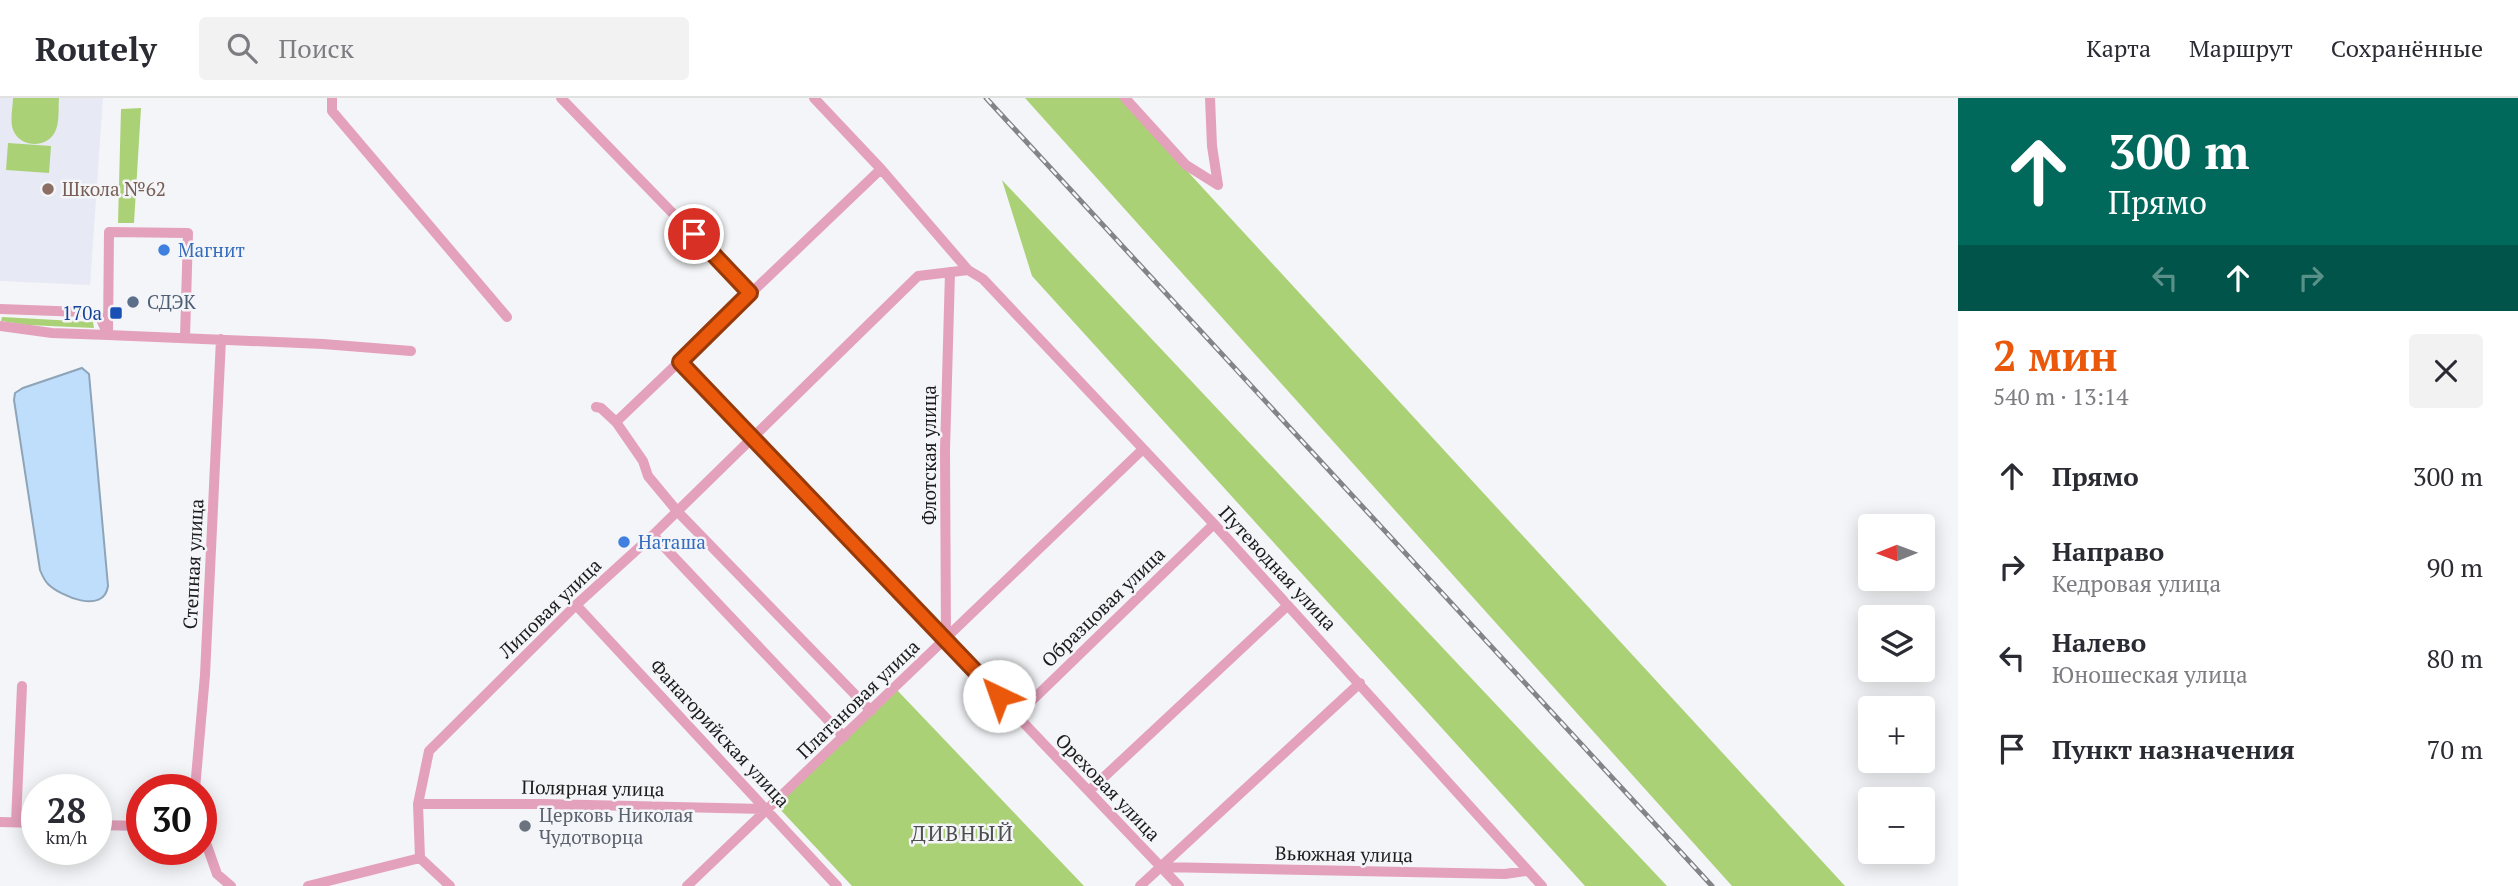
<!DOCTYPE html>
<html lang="ru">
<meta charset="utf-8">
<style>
body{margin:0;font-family:"PT Serif",serif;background:#f2f2f3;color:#2b2b33;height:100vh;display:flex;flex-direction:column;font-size:26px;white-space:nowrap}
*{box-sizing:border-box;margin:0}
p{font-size:23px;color:#7c7c81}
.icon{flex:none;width:38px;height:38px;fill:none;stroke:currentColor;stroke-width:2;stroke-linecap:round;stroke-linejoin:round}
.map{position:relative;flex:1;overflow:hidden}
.side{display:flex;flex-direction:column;background:#fff;width:560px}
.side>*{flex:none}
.hud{background:#00695c;color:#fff;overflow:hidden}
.needle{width:46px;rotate:269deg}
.fabs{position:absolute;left:1858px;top:416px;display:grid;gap:14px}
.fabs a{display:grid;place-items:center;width:77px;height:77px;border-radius:7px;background:#fff;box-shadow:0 4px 18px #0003;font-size:35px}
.speed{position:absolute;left:21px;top:676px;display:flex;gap:14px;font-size:35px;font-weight:700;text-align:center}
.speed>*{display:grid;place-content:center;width:91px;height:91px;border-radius:50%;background:#fff;box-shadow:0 4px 18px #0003;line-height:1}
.speed small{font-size:18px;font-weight:400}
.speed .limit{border:10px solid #d22;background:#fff;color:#111}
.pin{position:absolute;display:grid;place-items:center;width:60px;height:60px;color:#fff;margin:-30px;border:4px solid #fff;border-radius:50%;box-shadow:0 2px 7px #0007}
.me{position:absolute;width:77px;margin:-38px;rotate:318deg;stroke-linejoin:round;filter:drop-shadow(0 0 5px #0008)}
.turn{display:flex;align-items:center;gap:24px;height:147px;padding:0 35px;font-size:32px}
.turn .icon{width:91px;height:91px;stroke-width:2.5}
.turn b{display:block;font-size:49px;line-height:60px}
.lanes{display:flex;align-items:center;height:66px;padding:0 35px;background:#0003;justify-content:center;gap:35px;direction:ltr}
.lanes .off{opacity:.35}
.round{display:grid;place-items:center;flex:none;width:74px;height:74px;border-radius:7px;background:#f2f2f3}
.head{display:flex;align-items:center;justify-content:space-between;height:119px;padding:0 35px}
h1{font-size:42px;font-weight:700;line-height:52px;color:#ea580c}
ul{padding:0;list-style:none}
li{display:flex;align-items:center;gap:21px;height:91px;padding:0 35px}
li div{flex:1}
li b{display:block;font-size:26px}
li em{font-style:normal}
header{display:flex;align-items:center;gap:42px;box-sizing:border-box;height:98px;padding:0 35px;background:#fff;border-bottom:2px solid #e1e1e2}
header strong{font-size:33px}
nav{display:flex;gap:38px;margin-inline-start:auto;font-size:24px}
.search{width:490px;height:63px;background:#f2f2f3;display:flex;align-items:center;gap:18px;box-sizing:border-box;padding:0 24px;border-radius:7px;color:#7c7c81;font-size:26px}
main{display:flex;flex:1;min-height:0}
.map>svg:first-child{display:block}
.built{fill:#e7e9f4}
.green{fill:#abd177}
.water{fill:#bfdefb;stroke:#8ea4b8;stroke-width:2}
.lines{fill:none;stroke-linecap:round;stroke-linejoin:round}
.minor{stroke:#e4a1bb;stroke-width:10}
.rail-casing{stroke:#848486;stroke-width:5}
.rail{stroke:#f4f5f8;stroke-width:2.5;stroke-dasharray:8;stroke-linecap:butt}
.route-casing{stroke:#983908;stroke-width:18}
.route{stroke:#ea580c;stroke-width:12}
.education-dot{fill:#8d6e63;stroke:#f4f5f8;stroke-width:2.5}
.shop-dot{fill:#3f7fe0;stroke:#f4f5f8;stroke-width:2.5}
.service-dot{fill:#5c6f8a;stroke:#f4f5f8;stroke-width:2.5}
.transit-dot{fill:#1a4fb4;stroke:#f4f5f8;stroke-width:2.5}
.worship-dot{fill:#6b7280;stroke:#f4f5f8;stroke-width:2.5}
.labels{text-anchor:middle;stroke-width:5;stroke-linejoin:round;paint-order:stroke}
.education-label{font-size:19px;fill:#785e54;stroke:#f4f5f8;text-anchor:start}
.shop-label{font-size:19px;fill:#366cbe;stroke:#f4f5f8;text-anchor:start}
.service-label{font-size:19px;fill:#4e5e75;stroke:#f4f5f8;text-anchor:start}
.transit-label{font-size:19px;fill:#164399;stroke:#f4f5f8;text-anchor:end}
.street-label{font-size:19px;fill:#1b1b1c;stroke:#f4f5f8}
.worship-label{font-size:19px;fill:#5b616d;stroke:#f4f5f8;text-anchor:start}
.neighbourhood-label{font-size:21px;letter-spacing:2px;fill:#4e4e51;stroke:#f4f5f8}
</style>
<header>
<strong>Routely</strong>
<div class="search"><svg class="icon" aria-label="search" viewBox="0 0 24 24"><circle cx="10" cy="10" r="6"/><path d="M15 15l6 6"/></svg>Поиск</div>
<nav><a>Карта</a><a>Маршрут</a><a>Сохранённые</a></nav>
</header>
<main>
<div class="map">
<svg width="1958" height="788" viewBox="0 0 1958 788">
<rect width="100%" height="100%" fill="#f4f5f8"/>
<path class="built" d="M0 0H103L90 187 0 183Z"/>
<path class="green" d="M13 0H59C58 10 60 24 55 34 47 50 22 50 14 34 9 24 13 10 13 0Z
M1025 0H1120L1845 788H1732Z
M141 10 134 125H118L121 11Z
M8 45 51 48 49 75 6 72Z
M1002 82 1667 788H1585L1032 178Z
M2 219 93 224 94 230 27 227 1 223Z
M896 591 1084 788H852L776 707Z"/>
<path class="water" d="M82 270 89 276 108 488C104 517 60 498 48 486 44 482 42 477 40 472L14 302 15 295 23 290Z"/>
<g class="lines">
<path class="minor" d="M332 0V13L507 219
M561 0 750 195
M814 0 881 71 968 172
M1125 0 1186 67 1218 87
M1210 0 1212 48 1218 87
M0 211 83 214 100 219 108 237 323 246 411 253
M0 228 52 235 108 237 109 134 188 135 185 240
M680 264 1179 788
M596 309 601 310 616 324 643 363 648 378 677 413 871 613
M616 324 881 71
M653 437 844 639
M576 507 837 788
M946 541 945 352 950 174
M1016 618 1214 426
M195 691 205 577 221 241
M1089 693 1287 508
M418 706H544L768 711
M0 724 37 725
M16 724 22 588
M96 727 142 728
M201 731 217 776 231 788
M420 760 418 706 429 653 576 507 653 437 918 178 968 172 983 181 1214 426 1542 788
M420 760 450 788
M1160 769 1505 776 1526 773
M308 788 420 760
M687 788 1142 352
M1140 788 1360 585"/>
<g class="rail-casing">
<path id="rail" d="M986 0 1712 788"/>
</g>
<use href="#rail" class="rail"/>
</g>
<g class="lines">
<g class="route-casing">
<path id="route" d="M694 136 750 195 680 264 999 598"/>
</g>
<use href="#route" class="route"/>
</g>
<circle class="education-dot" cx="48" cy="91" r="7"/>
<g class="shop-dot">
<circle cx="164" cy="152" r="7"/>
<circle cx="624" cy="444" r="7"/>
</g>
<circle class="service-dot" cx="133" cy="204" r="7"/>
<rect class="transit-dot" x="109" y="208" width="14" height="14" rx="3.5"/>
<circle class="worship-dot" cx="525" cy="728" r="7"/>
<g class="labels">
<g class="education-label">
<text x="62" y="98">Школа №62</text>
</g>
<g class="shop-label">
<text x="178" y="159">Магнит</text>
<text x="638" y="451">Наташа</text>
</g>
<g class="service-label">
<text x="147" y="211">СДЭК</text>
</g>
<g class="transit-label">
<text x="102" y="222">170а</text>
</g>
<g class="street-label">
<text transform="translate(929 357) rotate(-90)" y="7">Флотская улица</text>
<text transform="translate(193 466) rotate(-87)" y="7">Степная улица</text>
<text transform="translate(1278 470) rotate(47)" y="7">Путеводная улица</text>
<text transform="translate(1103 509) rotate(-44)" y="7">Образцовая улица</text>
<text transform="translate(550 510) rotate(-44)" y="7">Липовая улица</text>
<text transform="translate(858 601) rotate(-44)" y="7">Платановая улица</text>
<text transform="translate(720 635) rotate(47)" y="7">Фанагорийская улица</text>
<text transform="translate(1108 689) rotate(46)" y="7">Ореховая улица</text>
<text transform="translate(593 690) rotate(1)" y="7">Полярная улица</text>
<text transform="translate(1344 756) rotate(1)" y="7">Вьюжная улица</text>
</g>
<g class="worship-label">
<text x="539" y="724">Церковь Николая<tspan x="539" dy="22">Чудотворца</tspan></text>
</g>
<g class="neighbourhood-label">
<text x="963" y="743">ДИВНЫЙ</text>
</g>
</g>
</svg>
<div class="fabs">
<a><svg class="needle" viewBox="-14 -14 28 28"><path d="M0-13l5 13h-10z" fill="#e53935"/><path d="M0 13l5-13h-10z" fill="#7c7c81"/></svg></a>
<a><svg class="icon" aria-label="layers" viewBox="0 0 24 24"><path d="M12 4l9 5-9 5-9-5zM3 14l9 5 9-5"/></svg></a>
<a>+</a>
<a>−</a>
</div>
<div class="speed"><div>28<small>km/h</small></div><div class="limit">30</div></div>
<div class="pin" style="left:694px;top:136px;background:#d93025"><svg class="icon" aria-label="arrive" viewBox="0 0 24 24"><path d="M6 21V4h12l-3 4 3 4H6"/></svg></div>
<svg class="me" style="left:999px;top:598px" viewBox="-20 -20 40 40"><circle r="19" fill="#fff"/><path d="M0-13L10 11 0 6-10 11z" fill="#ea580c"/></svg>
</div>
<section class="side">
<div class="hud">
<div class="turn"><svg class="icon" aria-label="ahead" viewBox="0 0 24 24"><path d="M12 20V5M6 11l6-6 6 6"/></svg><div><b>300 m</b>Прямо</div></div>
<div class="lanes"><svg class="icon off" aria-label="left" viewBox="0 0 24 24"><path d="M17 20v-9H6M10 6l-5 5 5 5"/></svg><svg class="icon" aria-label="ahead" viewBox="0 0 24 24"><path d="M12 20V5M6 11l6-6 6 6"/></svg><svg class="icon off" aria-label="right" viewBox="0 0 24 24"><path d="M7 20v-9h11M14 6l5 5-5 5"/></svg></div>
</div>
<div class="head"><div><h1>2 мин</h1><p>540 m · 13:14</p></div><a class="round"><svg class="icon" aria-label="close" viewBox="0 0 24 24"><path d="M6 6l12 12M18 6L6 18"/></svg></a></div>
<ul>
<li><svg class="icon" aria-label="ahead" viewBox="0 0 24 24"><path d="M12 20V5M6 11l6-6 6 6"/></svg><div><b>Прямо</b></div><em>300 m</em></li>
<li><svg class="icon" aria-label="right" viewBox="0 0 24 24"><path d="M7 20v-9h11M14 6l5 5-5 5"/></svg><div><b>Направо</b><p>Кедровая улица</p></div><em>90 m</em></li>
<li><svg class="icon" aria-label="left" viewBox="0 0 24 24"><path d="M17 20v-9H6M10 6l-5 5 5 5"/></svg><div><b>Налево</b><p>Юношеская улица</p></div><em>80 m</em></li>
<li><svg class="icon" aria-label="arrive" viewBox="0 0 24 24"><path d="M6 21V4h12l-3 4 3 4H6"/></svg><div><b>Пункт назначения</b></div><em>70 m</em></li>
</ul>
</section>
</main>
